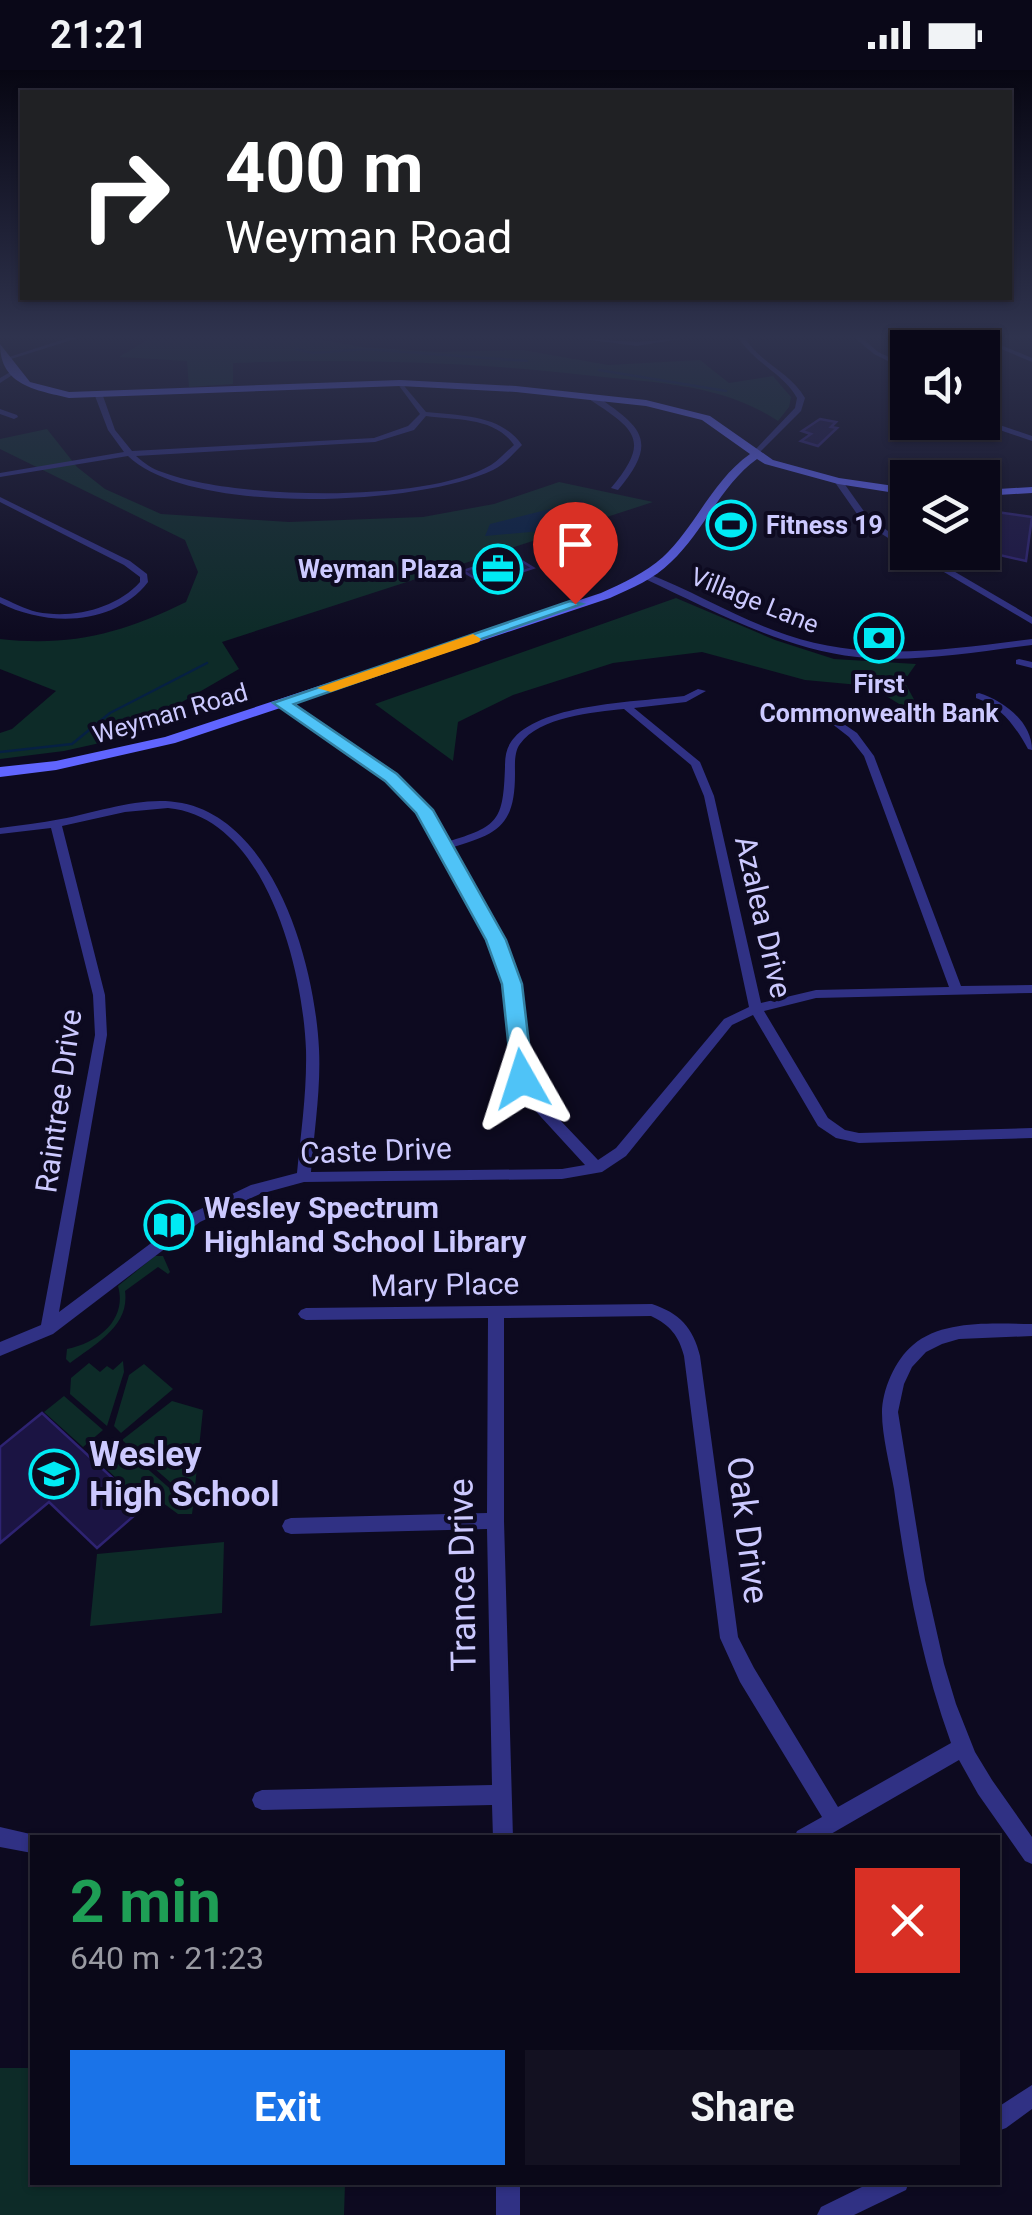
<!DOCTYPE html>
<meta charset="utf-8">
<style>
body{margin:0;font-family:Roboto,sans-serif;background:#131121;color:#f1f3f6;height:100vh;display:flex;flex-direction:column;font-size:38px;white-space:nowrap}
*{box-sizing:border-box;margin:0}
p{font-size:32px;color:#999aa2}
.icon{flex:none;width:55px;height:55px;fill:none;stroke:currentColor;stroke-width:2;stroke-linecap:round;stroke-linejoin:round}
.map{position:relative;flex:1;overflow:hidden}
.sheet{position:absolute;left:30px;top:1765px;width:970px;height:350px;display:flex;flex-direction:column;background:#0a0818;border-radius:0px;box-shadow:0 2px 8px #0004,0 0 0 2px #2a2937}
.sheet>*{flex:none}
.banner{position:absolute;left:20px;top:20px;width:992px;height:210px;border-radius:0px;box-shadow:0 2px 8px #0004,0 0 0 2px #2a2937;background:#202124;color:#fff;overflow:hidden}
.fabs{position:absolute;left:890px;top:260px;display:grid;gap:20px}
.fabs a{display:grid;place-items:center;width:110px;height:110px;border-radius:0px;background:#0a0818;box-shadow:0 2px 8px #0004,0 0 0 2px #2a2937;font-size:50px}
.pin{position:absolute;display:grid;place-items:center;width:85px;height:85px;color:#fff;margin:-102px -42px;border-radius:50% 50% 50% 0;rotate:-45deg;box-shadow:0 0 10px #0007}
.pin .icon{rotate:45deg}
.me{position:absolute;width:110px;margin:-55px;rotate:354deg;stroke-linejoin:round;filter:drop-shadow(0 0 8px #0008)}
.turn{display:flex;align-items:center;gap:35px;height:210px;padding:0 40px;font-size:45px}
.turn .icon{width:130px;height:130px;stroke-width:2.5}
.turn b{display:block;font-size:70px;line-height:85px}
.round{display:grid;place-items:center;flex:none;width:105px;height:105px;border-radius:0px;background:#131121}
.headline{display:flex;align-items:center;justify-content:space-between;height:170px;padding:0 40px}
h1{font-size:60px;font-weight:700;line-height:75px;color:#1e9e55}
.cta{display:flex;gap:20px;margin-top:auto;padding:20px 40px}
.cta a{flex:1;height:115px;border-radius:0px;background:#1a73e8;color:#fff;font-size:40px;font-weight:700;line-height:115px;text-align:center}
.cta a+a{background:#131121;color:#f1f3f6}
.status{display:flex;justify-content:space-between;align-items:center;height:70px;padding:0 50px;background:#0a0818;direction:ltr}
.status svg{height:28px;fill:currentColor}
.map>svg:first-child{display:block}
.green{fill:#0d2b28}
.water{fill:#062043}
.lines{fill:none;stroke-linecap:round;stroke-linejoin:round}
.stream{stroke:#062043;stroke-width:2.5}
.building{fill:#1b1443;stroke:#2e2372;stroke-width:2.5}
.street{fill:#303184;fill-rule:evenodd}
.secondary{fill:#6065ff;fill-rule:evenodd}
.route{fill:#4fc3f7;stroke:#337fa1;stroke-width:2.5}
.slow{fill:#f59e0b}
.labels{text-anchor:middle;stroke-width:8;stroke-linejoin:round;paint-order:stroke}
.far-poi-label{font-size:25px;font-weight:bold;fill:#ccc9ff;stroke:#0d0a20;text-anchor:start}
.far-street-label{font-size:25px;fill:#ccc9ff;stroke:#0d0a20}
.street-label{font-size:30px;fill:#ccc9ff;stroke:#0d0a20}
.poi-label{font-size:30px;font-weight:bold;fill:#ccc9ff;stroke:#0d0a20;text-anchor:start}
.near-poi-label{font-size:35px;font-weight:bold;fill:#ccc9ff;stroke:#0d0a20;text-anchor:start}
.near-street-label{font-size:35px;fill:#ccc9ff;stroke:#0d0a20}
</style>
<div class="status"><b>21:21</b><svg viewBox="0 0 49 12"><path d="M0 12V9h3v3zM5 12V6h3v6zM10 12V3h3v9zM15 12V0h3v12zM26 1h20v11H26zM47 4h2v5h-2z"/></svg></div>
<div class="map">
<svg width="1032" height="2145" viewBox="0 0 1032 2145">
<rect width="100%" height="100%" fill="#0d0a20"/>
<path class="green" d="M150 268H312L362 277 438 282 523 280 608 295 700 290 729 313 773 306 791 327 789 337 778 351C722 314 658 313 594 306 474 292 353 288 233 293V314L189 317 187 291 119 287Z
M47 359 77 397 105 419 161 444 289 452 423 447 494 434 559 412 653 432 222 572 239 599 118 669 64 681 0 689V663L12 659 56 621 0 599V569C71 577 123 563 186 532L198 502 185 470 0 379V369Z
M676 528 775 570 834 589 916 594 904 611 917 635 909 640 870 616 805 610 702 582 613 593 513 625 458 652 453 691 375 634Z
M155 1186H163L170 1202 168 1204 158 1197 125 1221C130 1256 95 1274 70 1293L66 1289 67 1279C102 1272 127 1247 118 1216Z
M123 1291 124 1302 107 1356 70 1324 71 1308 89 1293 100 1302 107 1296 113 1300Z
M144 1294 173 1319 121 1363 114 1356 129 1305Z
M64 1326 103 1360 83 1377 44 1342Z
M172 1331 203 1340 194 1426H186L122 1370Z
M118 1373 183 1430H194L192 1444H178L159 1430 146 1436 97 1390Z
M224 1472 222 1543 90 1556 97 1484Z
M0 1998H32V2112L345 2113 344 2145H0Z"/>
<path class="water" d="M582 431 601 444 553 460 485 466 490 454Z"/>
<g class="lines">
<path class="stream" d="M296 279 313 283 365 279 527 291
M599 300 726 321
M0 682 72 674 110 643 207 593"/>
</g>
<path class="building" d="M820 349 836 352 831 357 837 358 818 376 801 371 811 364 802 361Z
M982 440 1032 447 1026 491 982 481Z
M512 485 533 498 484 514 463 501Z
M42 1343 144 1437 97 1478 49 1432 0 1473V1377Z"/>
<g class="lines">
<path class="street" d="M68 268H78L11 289 6 288Z
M575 268 637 272 685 268 637 276Z
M739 268H745C760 293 790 302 805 328L801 341 755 387H752V383L795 338 797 328C783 303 754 293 739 268Z
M855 268H862L878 282 908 296V301L874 284Z
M975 268H984L1032 288V292Z
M12 301 17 302 0 313V308Z
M400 311 426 342C461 346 500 344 522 375 513 384 504 395 493 400 418 436 190 446 128 386L0 407V403L124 382 108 360 95 326 99 324 103 326 115 360 132 381 374 368 408 356 420 344 397 313ZM426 346C456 350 495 347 514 375 507 381 499 390 491 395 425 434 232 429 162 402 152 399 144 393 136 386L375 372 414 360Z
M589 325H595C641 357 660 370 618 420L611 418C651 370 636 360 589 329Z
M0 339 17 345 18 347 14 349 0 344Z
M982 349 1032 366V371L979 353 982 352Z
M835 409H841L868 447 908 475V481L862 451 834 411Z
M0 427 130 491 147 504 148 512C114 556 47 557 0 533V527C12 532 24 539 37 542 72 549 116 539 140 512V507L124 495 0 432Z
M910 482H921L1032 547V554Z
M646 503C694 521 738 549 787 565 869 593 949 579 1032 569V575C974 582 915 593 857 587 780 578 712 540 643 508V504Z
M1019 589 1032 592V598L1016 594V590Z
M698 619 706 621 686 632 634 638 700 692 714 726 761 933 816 920 949 917 864 686 849 667 831 653 830 651 835 648 857 663 874 686 961 916 1032 915V923L816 928 764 941 828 1048 845 1060 859 1063 1032 1058V1068L859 1073 836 1068 818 1056 753 945 732 955 626 1086 602 1102 562 1109 304 1112 260 1124 200 1152 53 1264 0 1286V1272L41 1255 95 965 93 925 51 758 0 764V758C20 755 41 753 61 749 99 742 143 725 182 733 276 752 315 896 319 979 321 1020 314 1061 311 1102L562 1099 585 1095 530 1035 515 1009 506 914 490 870 419 742 387 710 276 633 284 631 395 706 428 738 447 772C499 756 503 751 505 697 505 687 506 677 514 668 545 633 638 632 684 626ZM624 639 691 695 704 726 749 937 724 949 616 1078 598 1090 540 1029 529 1009 518 914 502 870 451 778C497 764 515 757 515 704 515 695 514 682 520 674 539 647 594 642 624 639ZM168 738C266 747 303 899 306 980 307 1021 301 1062 297 1103L251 1115 190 1144 59 1242 107 965 105 925 62 756 125 742Z
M979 623C1004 631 1032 652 1032 680L1028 679C1015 656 1002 637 976 628V624Z
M652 1234C679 1243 693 1257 700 1286L738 1567 754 1598 838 1737 951 1673C921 1590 906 1506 894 1419 890 1396 882 1366 882 1343 882 1320 895 1290 913 1275 944 1249 994 1254 1032 1254V1266L959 1269 942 1274 926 1282 912 1297 904 1314 898 1342 925 1510 944 1594 956 1634 975 1682 992 1710 1032 1767V1794L1025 1791 978 1724 959 1690 824 1768H794L797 1761 822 1747 740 1612 720 1568 684 1286C679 1266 670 1255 651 1246L504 1248V1451L513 1768H493L492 1735 262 1740 255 1737 252 1730 255 1723 262 1720 492 1715 487 1459 291 1464 285 1462 282 1456 285 1450 291 1448 487 1443 488 1248 306 1250 301 1248 298 1244 301 1240 306 1238Z
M0 1757 39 1766 32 1768V1783L0 1777Z
M1032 2015V2039L1006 2058 998 2061V2037Z
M496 2112H520V2145H496Z
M872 2112H909L906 2120 854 2145H817L821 2137Z"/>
<path class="secondary" d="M0 274 30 312 69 322 400 310 516 316 646 330 710 346 773 390 839 408 908 418V425L838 414 765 394 757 389C720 416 704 461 671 492 654 509 632 518 610 528L175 673 56 700 0 707V697L56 691 165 667 601 523C623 513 645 503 663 487 696 456 712 411 750 384L702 350 646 336 516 322 400 316 69 328C37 320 0 316 0 274Z
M1032 417V423L982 426V420Z"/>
</g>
<linearGradient id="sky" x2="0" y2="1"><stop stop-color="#070612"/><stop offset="0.47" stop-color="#2f334e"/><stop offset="1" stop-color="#2f334e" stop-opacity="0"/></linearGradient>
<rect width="1032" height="568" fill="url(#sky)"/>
<path class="route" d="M570 531 582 534 294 634 397 704 433 740 506 870 522 914 533 1009 522 1017 512 1009 502 914 486 870 416 743 385 711 273 633Z"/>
<path class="slow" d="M473 564 481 569 479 572 331 622 317 618Z"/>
<defs>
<g id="stadium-ring" transform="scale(2.5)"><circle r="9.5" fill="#0d0a20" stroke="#00eaf4" stroke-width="1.5"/><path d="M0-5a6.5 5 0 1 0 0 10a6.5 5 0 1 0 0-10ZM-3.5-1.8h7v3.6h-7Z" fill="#00eaf4"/></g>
<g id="office-ring" transform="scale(2.5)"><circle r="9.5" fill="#0d0a20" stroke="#00eaf4" stroke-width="1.5"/><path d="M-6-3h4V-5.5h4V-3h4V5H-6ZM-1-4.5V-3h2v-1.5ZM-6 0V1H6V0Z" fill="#00eaf4"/></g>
<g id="bank-ring" transform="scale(2.5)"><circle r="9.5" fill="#0d0a20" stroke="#00eaf4" stroke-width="1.5"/><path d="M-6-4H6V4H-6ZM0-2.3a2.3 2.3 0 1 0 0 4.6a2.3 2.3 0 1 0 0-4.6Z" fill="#00eaf4"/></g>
<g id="library-ring" transform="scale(2.5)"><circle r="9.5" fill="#0d0a20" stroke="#00eaf4" stroke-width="1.5"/><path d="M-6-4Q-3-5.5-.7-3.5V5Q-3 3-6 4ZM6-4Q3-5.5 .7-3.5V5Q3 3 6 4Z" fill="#00eaf4"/></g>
<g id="school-ring" transform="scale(2.5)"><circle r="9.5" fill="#0d0a20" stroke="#00eaf4" stroke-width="1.5"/><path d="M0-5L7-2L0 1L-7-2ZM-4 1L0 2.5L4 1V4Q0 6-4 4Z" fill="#00eaf4"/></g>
</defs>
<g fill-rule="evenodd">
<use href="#stadium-ring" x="731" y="455"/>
<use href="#office-ring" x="498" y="499"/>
<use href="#bank-ring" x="879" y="568"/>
<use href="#library-ring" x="169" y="1155"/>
<use href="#school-ring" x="54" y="1404"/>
</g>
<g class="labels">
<g class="far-poi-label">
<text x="766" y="464">Fitness 19</text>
<text x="463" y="508" text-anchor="end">Weyman Plaza</text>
<text x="879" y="623" text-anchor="middle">First<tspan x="879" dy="29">Commonwealth Bank</tspan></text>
</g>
<g class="far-street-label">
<text transform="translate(755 530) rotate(22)" y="9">Village Lane</text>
<text transform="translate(170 643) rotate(-16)" y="9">Weyman Road</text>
</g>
<g class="street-label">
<text transform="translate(763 847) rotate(77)" y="10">Azalea Drive</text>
<text transform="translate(59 1031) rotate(-82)" y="10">Raintree Drive</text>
<text transform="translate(376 1081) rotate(-2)" y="10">Caste Drive</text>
<text transform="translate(445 1215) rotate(-1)" y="10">Mary Place</text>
</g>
<g class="poi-label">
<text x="204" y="1148">Wesley Spectrum<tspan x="204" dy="34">Highland School Library</tspan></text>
</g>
<g class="near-poi-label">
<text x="89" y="1396">Wesley<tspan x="89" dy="40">High School</tspan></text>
</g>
<g class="near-street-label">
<text transform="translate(748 1460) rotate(83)" y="12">Oak Drive</text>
<text transform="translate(462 1505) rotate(-91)" y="12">Trance Drive</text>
</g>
</g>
</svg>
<div class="fabs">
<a><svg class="icon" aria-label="sound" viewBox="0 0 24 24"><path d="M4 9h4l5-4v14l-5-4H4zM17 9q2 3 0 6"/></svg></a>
<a><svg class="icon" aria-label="layers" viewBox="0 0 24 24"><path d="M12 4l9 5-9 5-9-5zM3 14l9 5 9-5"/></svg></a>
</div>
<div class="pin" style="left:575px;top:534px;background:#d93025"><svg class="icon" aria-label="arrive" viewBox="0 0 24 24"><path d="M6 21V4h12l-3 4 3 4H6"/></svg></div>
<svg class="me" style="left:522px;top:1009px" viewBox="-20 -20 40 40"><path d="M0-17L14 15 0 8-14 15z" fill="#4fc3f7" stroke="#fff" stroke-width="4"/></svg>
<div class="banner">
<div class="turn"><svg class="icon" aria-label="right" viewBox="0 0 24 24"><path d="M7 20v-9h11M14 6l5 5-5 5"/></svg><div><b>400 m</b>Weyman Road</div></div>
</div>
<section class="sheet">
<div class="headline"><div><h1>2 min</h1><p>640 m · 21:23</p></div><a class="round" style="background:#d93025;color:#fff"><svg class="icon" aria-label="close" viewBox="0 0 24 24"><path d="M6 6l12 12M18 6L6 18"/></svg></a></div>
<div class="cta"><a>Exit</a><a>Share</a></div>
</section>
</div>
